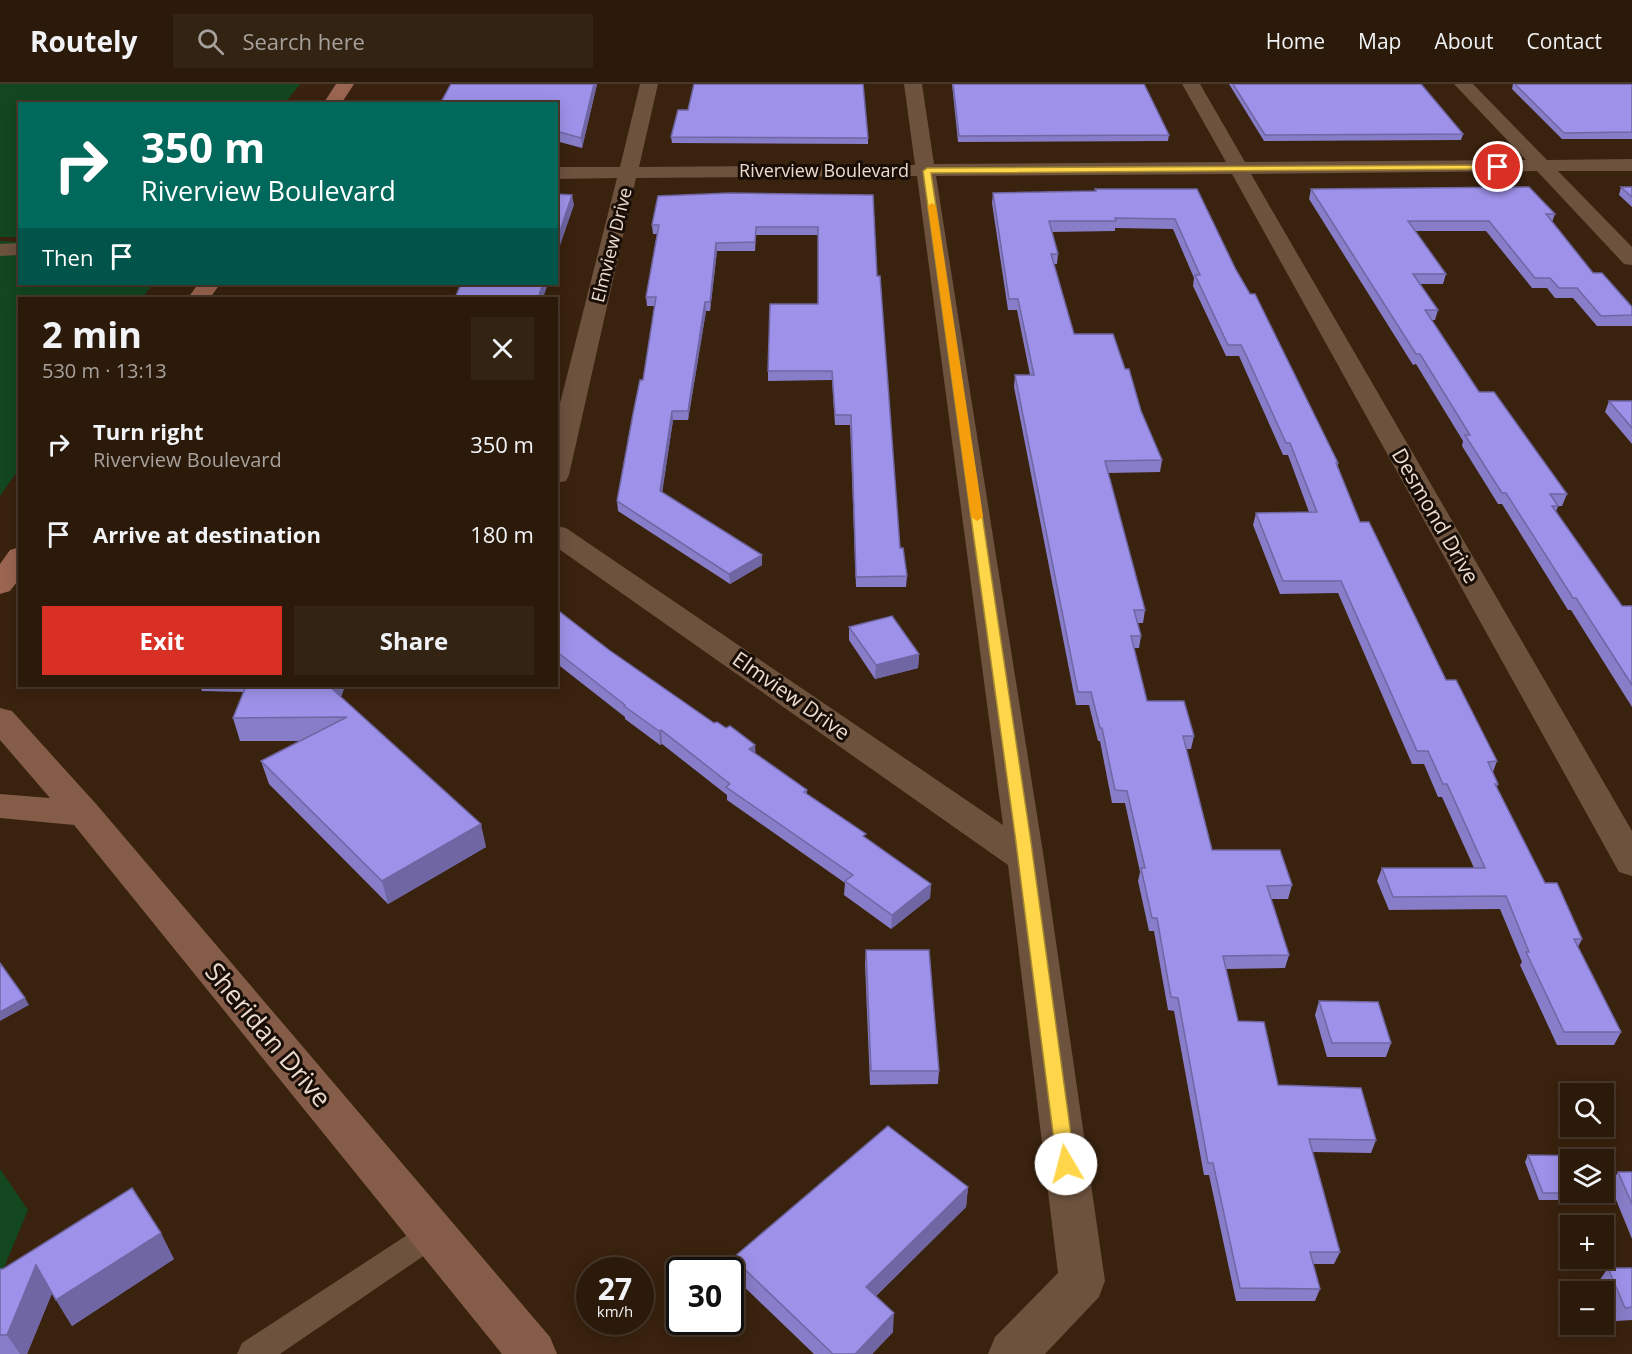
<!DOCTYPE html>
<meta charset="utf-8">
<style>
body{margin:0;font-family:"Open Sans",sans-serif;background:#332313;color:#f1f3f6;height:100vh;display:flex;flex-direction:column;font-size:22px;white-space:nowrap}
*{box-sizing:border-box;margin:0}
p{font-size:20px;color:#a6a19c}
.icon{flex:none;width:33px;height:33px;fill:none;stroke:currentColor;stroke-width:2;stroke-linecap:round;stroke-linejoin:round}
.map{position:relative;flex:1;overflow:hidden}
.panel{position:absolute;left:18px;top:213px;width:540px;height:390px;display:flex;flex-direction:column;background:#2b1a0a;border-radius:0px;box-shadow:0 3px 15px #0003,0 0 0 2px #47382b}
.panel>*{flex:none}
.guide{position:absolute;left:18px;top:18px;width:540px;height:183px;border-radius:0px;box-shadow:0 3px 15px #0003,0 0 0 2px #47382b;background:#00695c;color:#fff;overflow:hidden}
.fabs{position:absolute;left:1560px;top:999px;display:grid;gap:12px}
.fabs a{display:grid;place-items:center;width:54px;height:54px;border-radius:0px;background:#2b1a0a;box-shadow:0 3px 15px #0003,0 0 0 2px #47382b;font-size:30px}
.speed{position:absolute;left:576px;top:1173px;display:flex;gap:12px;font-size:30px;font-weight:700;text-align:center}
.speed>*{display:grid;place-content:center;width:78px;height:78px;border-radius:50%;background:#2b1a0a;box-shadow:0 3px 15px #0003,0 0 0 2px #47382b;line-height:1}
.speed small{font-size:15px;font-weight:400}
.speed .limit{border:3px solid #111;border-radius:9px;background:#fff;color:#111}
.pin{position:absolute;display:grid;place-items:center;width:51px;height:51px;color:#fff;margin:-26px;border:3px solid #fff;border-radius:50%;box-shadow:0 2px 6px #0007}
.me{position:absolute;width:66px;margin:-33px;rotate:352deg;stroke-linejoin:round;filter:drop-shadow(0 0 4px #0008)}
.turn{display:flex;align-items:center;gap:21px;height:126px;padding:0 24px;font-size:27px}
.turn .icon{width:78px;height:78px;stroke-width:2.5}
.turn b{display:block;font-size:42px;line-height:51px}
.then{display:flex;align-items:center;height:57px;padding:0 24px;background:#0003;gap:12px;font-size:22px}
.round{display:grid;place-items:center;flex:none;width:63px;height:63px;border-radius:0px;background:#332313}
.head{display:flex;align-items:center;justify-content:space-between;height:102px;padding:0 24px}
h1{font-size:36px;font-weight:700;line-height:45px}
.button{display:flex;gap:12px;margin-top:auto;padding:12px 24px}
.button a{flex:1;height:69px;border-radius:0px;background:#d93025;color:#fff;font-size:24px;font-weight:700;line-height:69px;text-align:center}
.button a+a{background:#332313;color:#f1f3f6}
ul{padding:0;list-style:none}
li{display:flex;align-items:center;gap:18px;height:90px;padding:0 24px}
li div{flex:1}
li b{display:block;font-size:22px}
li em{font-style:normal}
header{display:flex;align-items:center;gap:36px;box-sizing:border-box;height:84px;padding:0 30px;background:#2b1a0a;border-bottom:2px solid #47382b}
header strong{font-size:28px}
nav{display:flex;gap:33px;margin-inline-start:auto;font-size:21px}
.search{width:420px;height:54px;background:#332313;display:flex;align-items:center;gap:15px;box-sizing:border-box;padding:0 21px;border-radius:0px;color:#a6a19c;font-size:22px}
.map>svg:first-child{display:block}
.green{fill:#124720}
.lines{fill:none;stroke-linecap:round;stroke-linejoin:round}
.service{fill:#6d523e;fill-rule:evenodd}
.minor{fill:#6d523e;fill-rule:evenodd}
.secondary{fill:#845c48;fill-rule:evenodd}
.primary{fill:#9b6651;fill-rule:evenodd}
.wall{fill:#887dc8}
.shaded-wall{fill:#6f66a3}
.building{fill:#9e91e9;stroke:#6f66a3;stroke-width:1.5}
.route{fill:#ffd54a;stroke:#a68a30;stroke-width:1.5}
.slow{fill:#f59e0b}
.labels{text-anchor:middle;stroke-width:6;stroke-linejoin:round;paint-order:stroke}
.far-street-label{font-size:18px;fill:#ecdcd0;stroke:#190e06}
.street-label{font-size:21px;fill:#ecdcd0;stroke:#190e06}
.near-street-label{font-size:26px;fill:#ecdcd0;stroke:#190e06}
</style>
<header>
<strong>Routely</strong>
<div class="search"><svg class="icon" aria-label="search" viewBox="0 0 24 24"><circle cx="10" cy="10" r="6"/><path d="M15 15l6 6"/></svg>Search here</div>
<nav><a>Home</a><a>Map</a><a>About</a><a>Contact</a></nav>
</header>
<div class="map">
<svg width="1632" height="1270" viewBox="0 0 1632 1270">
<rect width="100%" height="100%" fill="#39220e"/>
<path class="green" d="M0 0H300L285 19 20 20 19 153H0Z
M0 157 19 158 20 200H153L142 214H20L19 385 0 412Z
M0 1085 28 1126 0 1193Z"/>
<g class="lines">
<path class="service" d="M434 1136 444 1140 449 1149 444 1158 280 1270H237L242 1259 424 1140Z"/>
<path class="minor" d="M640 0H658L639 83 915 81 904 0H922L934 80 1226 78 1182 0H1200L1245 78 1526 76 1454 0H1473L1547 76 1632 75V87H1558L1632 163V181L1624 180 1537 87 1251 90 1632 747V792L1619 788 1614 779 1232 90 936 92 1044 775 1105 1197 1099 1213 1045 1270H988L995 1253 1058 1189 1008 781 556 463V442L566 444 1003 741 917 92 636 94 569 391 566 397 556 399V335L617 94 556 95V83H620Z
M20 159V171L0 172V160Z"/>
<path class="secondary" d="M0 624 12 627 97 721 550 1253 557 1270H502L74 741 0 734V710L50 714 0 656Z"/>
<path class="primary" d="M336 0H354L341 20H323Z
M198 200H220L210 214H188Z
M20 463V494L10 507 0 510V480L10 466Z"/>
</g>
<path class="wall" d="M451 0H597L582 64 556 57V20Z
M952 0H1144L1169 51 1168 57 958 58Z
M1229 0H1421L1463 50 1461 56 1264 57Z
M1513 0H1632V55H1562L1512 5Z
M688 26 868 54V60L672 59 671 53Z
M1621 103H1632V123L1619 111Z
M1095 105H1197L1236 186 1338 379V383L1360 438 1446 596 1497 677 1493 688 1498 700 1497 703 1545 799 1582 855 1578 863 1621 948 1614 961H1557L1520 881 1522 878 1500 825 1389 826 1377 797 1382 784H1474L1442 713H1438L1424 680H1412L1338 509 1280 510 1253 441 1256 429 1309 428 1288 371H1283L1239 272H1226L1193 202 1194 194 1173 145 1115 144V147L1052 148 1058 170 1057 180H1054L1074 250 1125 285 1141 327 1162 376 1160 388 1108 389 1145 526 1143 539H1138L1141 552 1139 564H1134L1147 617 1194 652 1191 665H1186L1212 766 1292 801 1288 815H1271L1289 871 1285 884 1226 885 1238 937 1278 1001 1376 1056 1371 1069 1312 1068 1340 1168 1334 1180H1313L1320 1205 1315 1217H1236L1209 1091H1204L1174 927 1168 926 1154 847H1149L1138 797 1140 788 1125 719H1112L1100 657H1098L1089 621H1076L1014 303 1015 291H1030L1017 226H1008L992 119 993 109 1095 107Z
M1311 105 1555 130 1552 138 1593 189 1632 223V242H1597L1573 214H1555L1547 204H1532L1486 147H1415L1446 190 1443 200H1420L1438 226 1435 236H1432L1479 308 1567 410 1562 422H1558L1556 428 1622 522H1632V623L1571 526H1568L1502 420H1498L1462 362 1463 357 1416 280 1413 281 1309 115Z
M873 111 877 192 900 464 907 492 906 503H856L850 341H835L832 296 768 297V287L818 220V151H756L755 167H717L710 227H706L688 336H673L662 408 762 471V481L730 500 618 427 617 417 643 296 655 222H647L646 213 657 150H653L652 141Z
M1609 317H1632V360L1605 328Z
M556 524 557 525 609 566 807 706V710L866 754 931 800 930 814 891 845 844 811 845 799 727 716V711L662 660 660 661 625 635V633L556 579Z
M849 543 919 570 918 584 875 595 849 556Z
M200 602H345L341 613 486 763 388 820 269 700 261 677 301 657H240L233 634 244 608 202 607Z
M866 866 939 987 938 1000 870 1001 865 880Z
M1319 917 1391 959 1386 973H1327L1315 931Z
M1528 1071 1598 1109 1593 1116H1539L1525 1078Z
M1618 1088H1632V1155L1610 1101Z
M968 1103 966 1123 876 1212 893 1248 872 1270H814L734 1193 733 1174Z
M174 1175 72 1242 52 1209 27 1270H0V1185Z
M1608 1184H1632V1236L1616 1237 1599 1197Z"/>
<path class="shaded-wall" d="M594 0H597L582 64 581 54Z
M572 111 574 121 556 173V159Z
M716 159 717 167 710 227V218Z
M543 200H548L543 214H538Z
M705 218 706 227 688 336V327Z
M672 327 673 336 661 417 660 407Z
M762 471V481L730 500 729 490Z
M919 570 918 584 875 595 876 581Z
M330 602H345L336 626 330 603Z
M661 646 662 660 660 661 659 647Z
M755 661 756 675 749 665Z
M481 740 486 763 388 820 382 797Z
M931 800 930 814 891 845 892 831Z
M25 914 29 921 0 937V928Z
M968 1103 966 1123 866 1222V1203Z
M161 1149 174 1175 72 1242 56 1216Z
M36 1181 53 1207 27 1270H20L7 1251Z
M894 1229 893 1248 872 1270H855Z"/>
<path class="building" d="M451 0H594L581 54 556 47V20H440Z
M694 0H863L868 54 671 53 678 26H688Z
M953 0H1144L1169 51 959 52Z
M1233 0H1421L1463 50 1265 51Z
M1515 0H1632V48L1564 49Z
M1529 103 1555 130H1546L1593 189H1602L1632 223V231L1601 232 1577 204H1559L1550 194H1535L1489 137H1408L1446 190H1413L1438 226H1425L1479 308H1494L1567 410H1550L1558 422H1552L1622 522H1632V601L1576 514H1573L1506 409H1502L1465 351H1470L1420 270H1416L1311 105Z
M1621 103H1632V113Z
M1095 105H1197L1236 186 1250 210H1255L1338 379H1336L1360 438H1369L1446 596H1456L1497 677 1488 678 1498 700H1495L1545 799H1557L1582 855H1574L1621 948H1564L1526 868H1529L1506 812 1393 813 1382 784H1485L1447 700H1443L1428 667H1417L1341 497H1283L1256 429 1317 428 1290 359H1286L1246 271 1241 261H1228L1195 191H1200L1175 135 1115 134 1116 137H1049L1058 170H1051L1074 250H1113L1125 285H1129L1141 327 1162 376 1105 377 1145 526H1134L1141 552H1131L1147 617H1184L1194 652H1183L1212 766H1280L1292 801 1267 802 1289 871 1223 872 1238 937 1264 938 1278 1001 1361 1004 1376 1056 1309 1055 1340 1168H1310L1320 1205 1240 1204 1213 1079H1208L1178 914 1171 913 1157 834H1152L1141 784H1145L1127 707 1115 706 1102 644H1100L1091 608H1078L1015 291H1034L1018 215H1009L993 109 1096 107Z
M730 109 873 111 877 192H880L900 464H903L907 492 856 493 851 331H835L832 287H768L770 220H818V143H756L755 158 716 159 710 218H705L688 327H672L660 407 762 471 729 490 617 417 633 330 640 296H643L656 213H646L659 141H652L658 112Z
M556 110 572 111 556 159Z
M461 200H543L538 214H455Z
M1609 317H1632V344Z
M556 525 609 566 714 639 717 638 726 644 730 642 755 661 749 665 807 706 804 708 866 750 863 752 931 800 892 831 845 797 853 791 726 703 730 700 661 646 659 647 624 622 625 621 556 567Z
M892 532 919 570 876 581 849 543Z
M246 602H330V603L481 740 382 797 261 677 347 633 233 634Z
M866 866H929L939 987H871Z
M0 879 25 914 0 928Z
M1319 917 1378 918 1391 959H1332Z
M888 1042 968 1103 866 1203 894 1229 855 1270H833L733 1174Z
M1528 1071 1582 1072 1584 1076H1570V1108H1597L1598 1109H1543Z
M1618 1088H1632V1120Z
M132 1104 161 1149 56 1216 36 1181 7 1251H0V1185H3Z
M1608 1184H1632V1223L1625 1224Z"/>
<path class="route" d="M1498 81 1501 82V85L931 89 1030 751 1075 1080 1073 1086 1066 1088 1060 1086 1057 1080 1015 751 923 87 927 84Z"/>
<path class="slow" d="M932 119 936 122 983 433 977 437 971 433 928 122Z"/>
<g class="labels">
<g class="far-street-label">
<text x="824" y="93">Riverview Boulevard</text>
<text transform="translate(612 161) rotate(-76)" y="6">Elmview Drive</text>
</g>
<g class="street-label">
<text transform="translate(1435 432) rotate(60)" y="7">Desmond Drive</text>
<text transform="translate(791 612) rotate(35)" y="7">Elmview Drive</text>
</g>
<g class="near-street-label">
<text transform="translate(268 951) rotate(50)" y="9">Sheridan Drive</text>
</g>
</g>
</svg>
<div class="fabs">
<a><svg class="icon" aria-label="search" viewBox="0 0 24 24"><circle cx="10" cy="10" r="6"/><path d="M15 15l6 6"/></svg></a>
<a><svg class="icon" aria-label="layers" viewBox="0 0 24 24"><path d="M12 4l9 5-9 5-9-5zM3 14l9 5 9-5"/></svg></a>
<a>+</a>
<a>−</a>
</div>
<div class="speed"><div>27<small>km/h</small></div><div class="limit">30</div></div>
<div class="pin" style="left:1498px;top:83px;background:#d93025"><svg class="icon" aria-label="arrive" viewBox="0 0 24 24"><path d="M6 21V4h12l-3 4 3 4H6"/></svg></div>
<svg class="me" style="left:1066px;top:1080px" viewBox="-20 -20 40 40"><circle r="19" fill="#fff"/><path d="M0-13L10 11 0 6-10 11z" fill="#ffd54a"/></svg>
<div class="guide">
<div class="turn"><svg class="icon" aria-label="right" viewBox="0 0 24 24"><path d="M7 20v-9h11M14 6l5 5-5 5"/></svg><div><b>350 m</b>Riverview Boulevard</div></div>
<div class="then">Then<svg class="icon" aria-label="arrive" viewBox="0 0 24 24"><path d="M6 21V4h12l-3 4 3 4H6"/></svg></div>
</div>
<section class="panel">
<div class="head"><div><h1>2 min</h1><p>530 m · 13:13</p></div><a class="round"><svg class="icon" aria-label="close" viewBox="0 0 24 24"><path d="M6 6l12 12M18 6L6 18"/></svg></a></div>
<ul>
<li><svg class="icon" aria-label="right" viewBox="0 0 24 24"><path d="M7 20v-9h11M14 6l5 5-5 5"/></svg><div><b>Turn right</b><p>Riverview Boulevard</p></div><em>350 m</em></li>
<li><svg class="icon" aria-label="arrive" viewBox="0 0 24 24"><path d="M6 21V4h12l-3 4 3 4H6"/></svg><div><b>Arrive at destination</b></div><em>180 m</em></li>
</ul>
<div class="button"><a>Exit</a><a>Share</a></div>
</section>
</div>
